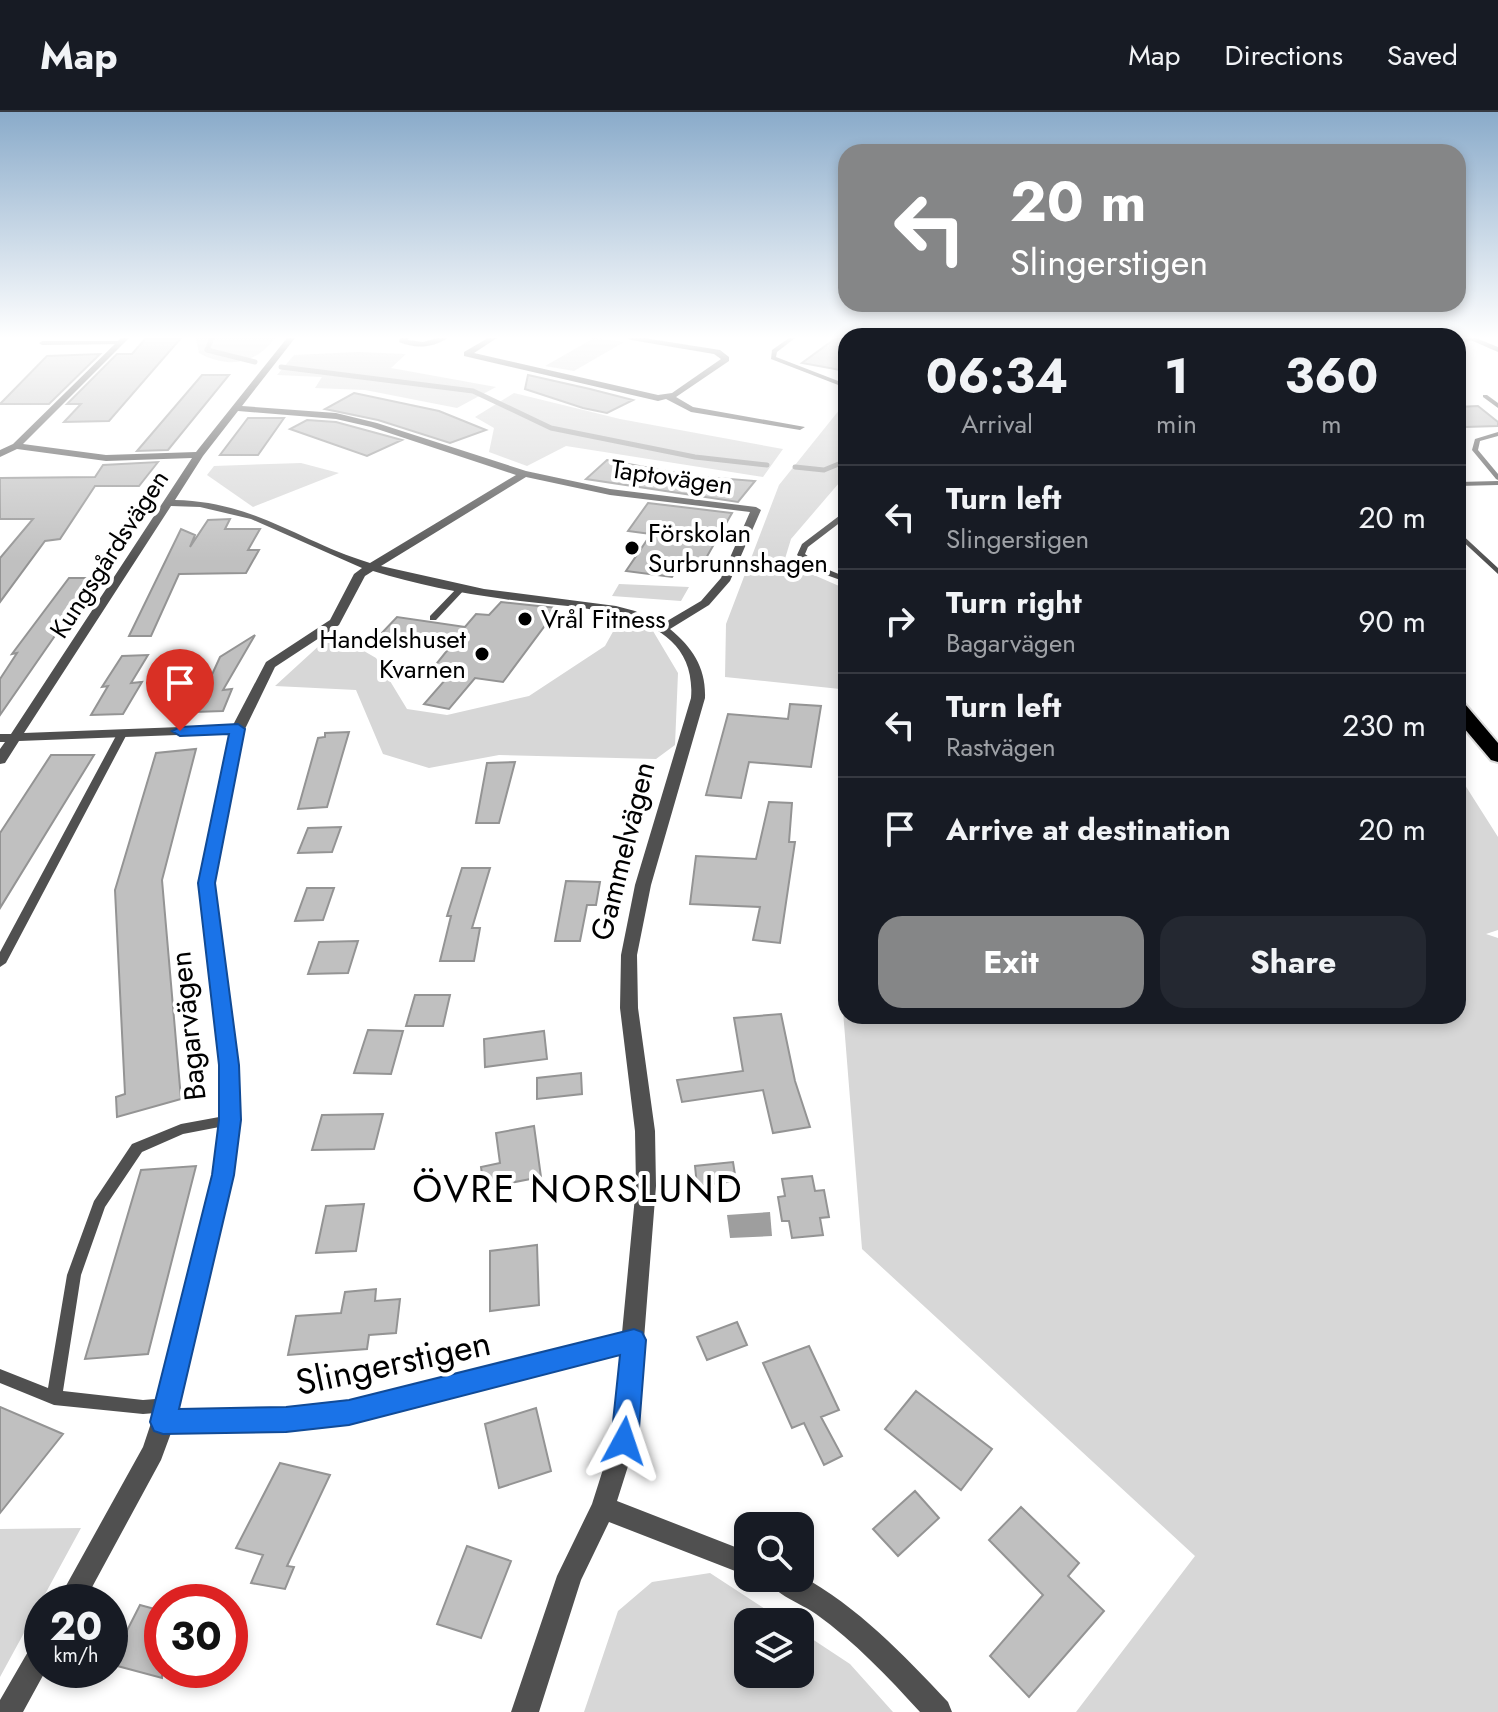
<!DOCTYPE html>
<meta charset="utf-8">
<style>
body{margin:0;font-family:Jost,sans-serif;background:#242831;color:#f1f3f6;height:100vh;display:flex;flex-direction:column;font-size:30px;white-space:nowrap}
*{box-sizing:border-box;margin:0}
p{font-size:26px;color:#9ea1a6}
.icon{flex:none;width:44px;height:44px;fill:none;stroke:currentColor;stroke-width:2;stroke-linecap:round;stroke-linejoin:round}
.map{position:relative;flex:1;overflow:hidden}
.sheet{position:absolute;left:838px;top:216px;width:628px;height:696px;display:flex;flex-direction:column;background:#171b24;border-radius:24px;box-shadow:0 4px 12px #0003}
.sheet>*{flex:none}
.hud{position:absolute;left:838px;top:32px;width:628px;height:168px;border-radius:24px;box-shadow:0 4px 12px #0003;background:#858687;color:#fff;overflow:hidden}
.tools{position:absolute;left:734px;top:1400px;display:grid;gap:16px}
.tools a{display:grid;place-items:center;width:80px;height:80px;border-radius:16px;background:#171b24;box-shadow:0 4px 12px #0003;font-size:40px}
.speed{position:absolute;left:24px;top:1472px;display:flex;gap:16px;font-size:40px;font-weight:700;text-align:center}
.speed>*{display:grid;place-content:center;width:104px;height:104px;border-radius:50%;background:#171b24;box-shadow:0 4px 12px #0003;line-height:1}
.speed small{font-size:20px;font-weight:400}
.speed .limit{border:12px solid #d22;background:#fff;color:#111}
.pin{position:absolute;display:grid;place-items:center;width:68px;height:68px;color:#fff;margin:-82px -34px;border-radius:50% 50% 50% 0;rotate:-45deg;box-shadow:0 0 8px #0007}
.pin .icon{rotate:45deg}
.me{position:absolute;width:88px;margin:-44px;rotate:5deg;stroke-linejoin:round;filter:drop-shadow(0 0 6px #0008)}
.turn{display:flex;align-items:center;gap:28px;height:168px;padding:0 40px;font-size:36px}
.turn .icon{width:104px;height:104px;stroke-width:2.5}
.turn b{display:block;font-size:56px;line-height:68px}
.eta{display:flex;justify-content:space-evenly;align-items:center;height:136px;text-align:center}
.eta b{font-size:48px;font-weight:700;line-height:56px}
.cta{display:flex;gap:16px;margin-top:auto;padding:16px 40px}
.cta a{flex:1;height:92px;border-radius:24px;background:#858687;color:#fff;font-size:32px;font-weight:700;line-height:92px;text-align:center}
.cta a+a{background:#242831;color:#f1f3f6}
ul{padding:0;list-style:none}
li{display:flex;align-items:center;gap:24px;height:104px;padding:0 40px;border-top:2px solid #363941}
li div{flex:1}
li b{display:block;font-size:30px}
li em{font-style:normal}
header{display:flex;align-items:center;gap:48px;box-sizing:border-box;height:112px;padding:0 40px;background:#171b24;border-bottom:2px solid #363941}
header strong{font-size:38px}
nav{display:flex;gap:44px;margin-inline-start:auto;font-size:28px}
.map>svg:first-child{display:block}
.green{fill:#d7d7d7}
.water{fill:#9e9e9e}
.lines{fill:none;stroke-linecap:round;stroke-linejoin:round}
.stream{stroke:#9e9e9e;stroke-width:5}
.building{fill:#c0c0c0;stroke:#949494;stroke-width:2}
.highway-casing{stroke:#dbdbdb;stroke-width:4}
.lane{fill:#505050;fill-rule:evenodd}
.street{fill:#505050;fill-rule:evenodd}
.highway{fill:#000;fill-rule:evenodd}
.route{fill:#1a73e8;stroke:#114b97;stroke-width:2}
.poi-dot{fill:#000;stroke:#fff;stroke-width:3}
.labels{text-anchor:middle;stroke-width:8;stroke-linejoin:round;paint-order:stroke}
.far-street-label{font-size:26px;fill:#000;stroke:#fff}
.far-poi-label{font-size:26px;fill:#000;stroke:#fff;text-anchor:start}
.street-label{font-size:30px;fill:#000;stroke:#fff}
.near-street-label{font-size:36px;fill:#000;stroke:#fff}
.near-neighbourhood-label{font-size:38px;letter-spacing:2px;fill:#000;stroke:#fff}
</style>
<header>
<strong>Map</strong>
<nav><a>Map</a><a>Directions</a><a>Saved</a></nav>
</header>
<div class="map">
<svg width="1498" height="1600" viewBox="0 0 1498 1600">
<rect width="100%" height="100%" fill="#fff"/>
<path class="green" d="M196 226H275C256 252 228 257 199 241Z
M594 226 624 230 574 259 545 254Z
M358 240 406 242 391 256 496 275 457 296 365 278 315 276 322 265 277 263 294 243Z
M514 281 620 307 783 337 763 365 566 334 527 354 489 340 494 316 475 305Z
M840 297 846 299V368L839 371 791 427 784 450 846 477V904H1458V662L1498 725V818L1486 822 1498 826V1600H1076L1195 1444 862 1137 839 849 840 577 725 565 726 512 779 373Z
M301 351 339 361 253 395 207 363 214 354Z
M619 472 689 475 681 489 612 484Z
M620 507 653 519 678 561 675 633 656 647 499 643 429 656 383 642 356 578 275 574 333 521 376 546 407 597 447 603 529 584 605 534Z
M81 1416 0 1565V1417Z
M710 1461 785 1510H748V1562H800V1519L850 1552 893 1600H584L618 1499 652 1470Z"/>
<path class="water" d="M770 1100 772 1124 730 1126 727 1103Z"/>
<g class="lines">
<path class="stream" d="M212 226 207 238 255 250
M281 255 473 279 551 316 695 345 767 353
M795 355 824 358 846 349"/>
</g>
<path class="building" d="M146 226H181L109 309 64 310 81 292H67L117 242H132Z
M836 226H846V259L802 251Z
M100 242 49 292H0L47 244Z
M202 263H229L168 338 137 339Z
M528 263 590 277 633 288 607 301 583 296 525 277Z
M354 281 439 299 486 318 450 331 378 308 325 297Z
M1478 294 1498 310V314L1465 315 1458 309V295Z
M248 306H284L258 343H220Z
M307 308 336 310 402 328 367 344 290 317Z
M607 348 693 364 755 369 738 390 586 367Z
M158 350 139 374H95L60 427 45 429 0 490V446L33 407H0V366L95 365 103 353Z
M648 391 732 401 702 453 681 450 672 465 626 459 651 422 628 419Z
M230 407 225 417H260L248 438H259L246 461 179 462 151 524H129L181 417 195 423 190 435 208 408Z
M69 466H95L0 603V567L17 541 12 542Z
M501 490 558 496 503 570 475 566 449 597 424 592 453 559 433 556 450 535 378 525 397 505 465 515 476 502 489 503Z
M255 523 223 578 232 577 223 599 195 600 220 545Z
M148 543 131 571 142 570 123 602 91 603 108 574 102 575 122 544Z
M790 592 821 594 811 655 749 650 741 686 706 683 728 602 788 607Z
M349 620 327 695 298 697 318 626 325 625V621Z
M196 637 162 768 181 987 117 1005 116 985 125 982 115 778 156 641Z
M51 643H94L0 796V721Z
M515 650 499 711H476L487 651Z
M769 690 792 691 789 730H795L780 831 753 828 760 795 690 792 696 744 756 747Z
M341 715 332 740 298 741 308 716Z
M462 756H490L472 816H480L474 849H440L451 804H447Z
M566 769 600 770 596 793H587L580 829H555Z
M307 776H334L323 808 295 809Z
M358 829 348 861 308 862 319 830Z
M415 883H450L443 914H406Z
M781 902 795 969 810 1015 773 1021 763 978 682 990 677 968 743 959 734 906Z
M368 918 403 919 391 962 354 961Z
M544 919 547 947 485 955 484 927Z
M581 961 582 982 537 987V966Z
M383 1002 374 1037 312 1038 322 1003Z
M534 1014 541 1065 484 1076 481 1055 500 1051 496 1021Z
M733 1050 736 1069 697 1074 695 1054Z
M196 1054 148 1242 85 1247 141 1058Z
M812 1064 815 1079 824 1078 829 1105 820 1106 823 1123 792 1126 789 1109H782L778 1085 785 1084 782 1067Z
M364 1092 356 1139 316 1141 326 1094Z
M537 1133 539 1193 490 1199V1139Z
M376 1177 375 1189 400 1187 396 1221 369 1223 367 1237 288 1243 296 1204 341 1201 345 1180Z
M737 1210 747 1233 707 1248 697 1225Z
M809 1234 839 1298 821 1305 842 1344 824 1353 804 1311 792 1316 763 1251Z
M916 1279 992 1337 961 1378 885 1317Z
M0 1295 63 1322 0 1401Z
M536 1296 551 1359 499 1376 485 1312Z
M280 1351 330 1363 287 1454 294 1455 285 1477 251 1471 263 1443 236 1436Z
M915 1379 939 1406 898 1444 873 1417Z
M1021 1395 1079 1451 1068 1464 1104 1499 1029 1585 990 1544 1043 1483 989 1428Z
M467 1434 511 1449 481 1526 437 1512Z
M140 1493 162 1499V1566L110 1552Z"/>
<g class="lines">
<g class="highway-casing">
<path id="highway" d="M1458 590 1465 592 1498 631V650L1491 648 1458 609Z"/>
</g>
<path class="lane" d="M789 226H795L777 240 776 245 846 272V276L771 247 772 238Z
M1473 226 1477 227 1458 232V228Z
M120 229 122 232 42 233 39 231 42 229Z
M1483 283H1487L1498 291V296L1483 285Z
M1498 320V324L1480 329 1478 338 1498 362V368L1496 367 1472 338 1475 327Z
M1498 369V373L1458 374V370Z
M843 401H846V406L808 435 805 442 824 456 846 465V470L818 460 797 443 802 432Z
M1458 419 1498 456V462L1458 425Z
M459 474 466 476 436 508H430V504Z
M122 619 127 622 6 851 0 855V840L117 622Z
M230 1003 235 1004 236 1008 235 1012 183 1022 142 1040 105 1095 81 1163 63 1279 143 1288 168 1286 174 1288 176 1293 174 1298 168 1300 143 1302 54 1293 0 1271V1257L48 1276 67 1163 94 1089 132 1032 181 1012Z"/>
<path class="street" d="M121 226H129L23 332 106 343 196 340 287 226H295L242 294 336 301 377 311 526 359 610 377 756 395 761 398 730 469 709 493 670 517C693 536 706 556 705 586L651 773 637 843 638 896 655 1019 656 1074 636 1329 617 1389 748 1440V1464L609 1410 581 1468 539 1600H511L557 1464 592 1392 612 1329 621 1242 349 1312 286 1319 171 1321 161 1348 84 1490H57L143 1335 163 1275 213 1063 221 1008 220 953 198 771 230 621 19 629 5 651 0 652V637L5 630H0V622H11L192 346 106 349 17 337 0 345V338L13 332ZM238 299 336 307 371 315 516 363 370 451C298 429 256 390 175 388L203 344ZM526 365 610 383 750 400 721 466 701 489 662 512 635 499 616 494 484 477 381 454ZM171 394 200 395 251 407 362 456 354 462 330 508 266 550 233 613 24 621ZM373 459C415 472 460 481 504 487 567 497 699 491 691 586L635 773 621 843 620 896 635 1019 636 1074 622 1221 349 1290 286 1297 178 1299 233 1063 239 1008 238 953 214 771 245 617 275 555 339 513 365 464Z
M400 226H409L408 228 423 230 438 226H448C432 236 416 237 399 230Z
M488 226H497L474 241 658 283 672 281 721 247 714 242 631 228 627 226H644L720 238 729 245V249L676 285 693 295 805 315 800 318 691 300 666 287 658 289 464 244V240Z
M1466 226H1476L1498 235V240Z
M800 1463C858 1495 903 1542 948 1590L952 1600H920C888 1565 855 1530 816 1502 801 1491 774 1483 767 1466H800Z
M42 1527V1558H46L23 1600H0V1588L33 1531Z"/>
<use href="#highway" class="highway"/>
</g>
<linearGradient id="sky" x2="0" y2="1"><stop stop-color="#8aabca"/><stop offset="0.5" stop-color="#fff"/><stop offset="1" stop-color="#fff" stop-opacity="0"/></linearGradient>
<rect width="1498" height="450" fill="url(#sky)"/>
<path class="route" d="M238 612 245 617 215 771 239 953 241 1008 234 1063 179 1297 286 1295 349 1288 634 1217 642 1220 646 1228 638 1329 634 1338 624 1342 615 1338 611 1329 620 1243 349 1313 286 1320 163 1322 154 1319 150 1310 212 1063 219 1008V953L198 771 229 622 180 624 172 619 180 615Z"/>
<g class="poi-dot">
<circle cx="632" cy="436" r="8"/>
<circle cx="525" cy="507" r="8"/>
<circle cx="482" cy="542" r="8"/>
</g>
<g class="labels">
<g class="far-street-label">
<text transform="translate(672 365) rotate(8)" y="9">Taptovägen</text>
<text transform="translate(109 442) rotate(-57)" y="9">Kungsgårdsvägen</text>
</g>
<g class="far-poi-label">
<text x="648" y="430">Förskolan<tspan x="648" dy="30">Surbrunnshagen</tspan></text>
<text x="541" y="516">Vrål Fitness</text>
<text x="466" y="536" text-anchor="end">Handelshuset<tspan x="466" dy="30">Kvarnen</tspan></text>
</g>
<g class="street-label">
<text transform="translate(623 739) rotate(-76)" y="10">Gammelvägen</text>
<text transform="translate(188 914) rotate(-96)" y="10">Bagarvägen</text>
</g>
<g class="near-street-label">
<text transform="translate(393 1250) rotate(-12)" y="13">Slingerstigen</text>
</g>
<g class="near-neighbourhood-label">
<text x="578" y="1090">ÖVRE NORSLUND</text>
</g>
</g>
</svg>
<div class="tools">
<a><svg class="icon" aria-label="search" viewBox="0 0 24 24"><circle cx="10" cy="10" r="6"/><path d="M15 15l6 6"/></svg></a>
<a><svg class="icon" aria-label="layers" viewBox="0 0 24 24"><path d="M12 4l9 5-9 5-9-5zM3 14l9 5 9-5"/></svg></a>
</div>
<div class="speed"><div>20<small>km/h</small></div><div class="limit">30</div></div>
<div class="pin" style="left:180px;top:619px;background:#d93025"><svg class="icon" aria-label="arrive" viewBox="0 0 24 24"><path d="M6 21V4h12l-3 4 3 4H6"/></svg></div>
<svg class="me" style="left:624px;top:1329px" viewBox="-20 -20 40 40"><path d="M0-17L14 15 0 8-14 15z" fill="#1a73e8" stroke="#fff" stroke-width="4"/></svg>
<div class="hud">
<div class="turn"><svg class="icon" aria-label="left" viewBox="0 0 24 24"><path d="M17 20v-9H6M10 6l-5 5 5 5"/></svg><div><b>20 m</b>Slingerstigen</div></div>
</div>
<section class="sheet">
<div class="eta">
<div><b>06:34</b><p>Arrival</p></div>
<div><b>1</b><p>min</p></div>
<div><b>360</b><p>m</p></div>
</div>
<ul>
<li><svg class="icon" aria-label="left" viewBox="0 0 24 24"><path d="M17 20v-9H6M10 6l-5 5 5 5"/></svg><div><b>Turn left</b><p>Slingerstigen</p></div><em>20 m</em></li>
<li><svg class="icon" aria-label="right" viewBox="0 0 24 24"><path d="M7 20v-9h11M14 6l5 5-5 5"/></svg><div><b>Turn right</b><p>Bagarvägen</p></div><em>90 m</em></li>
<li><svg class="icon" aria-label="left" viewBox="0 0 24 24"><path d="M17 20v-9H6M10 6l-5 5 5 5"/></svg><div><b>Turn left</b><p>Rastvägen</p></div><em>230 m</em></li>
<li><svg class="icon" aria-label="arrive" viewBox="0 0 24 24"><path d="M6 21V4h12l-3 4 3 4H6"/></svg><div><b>Arrive at destination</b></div><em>20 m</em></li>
</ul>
<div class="cta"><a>Exit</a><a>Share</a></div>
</section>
</div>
